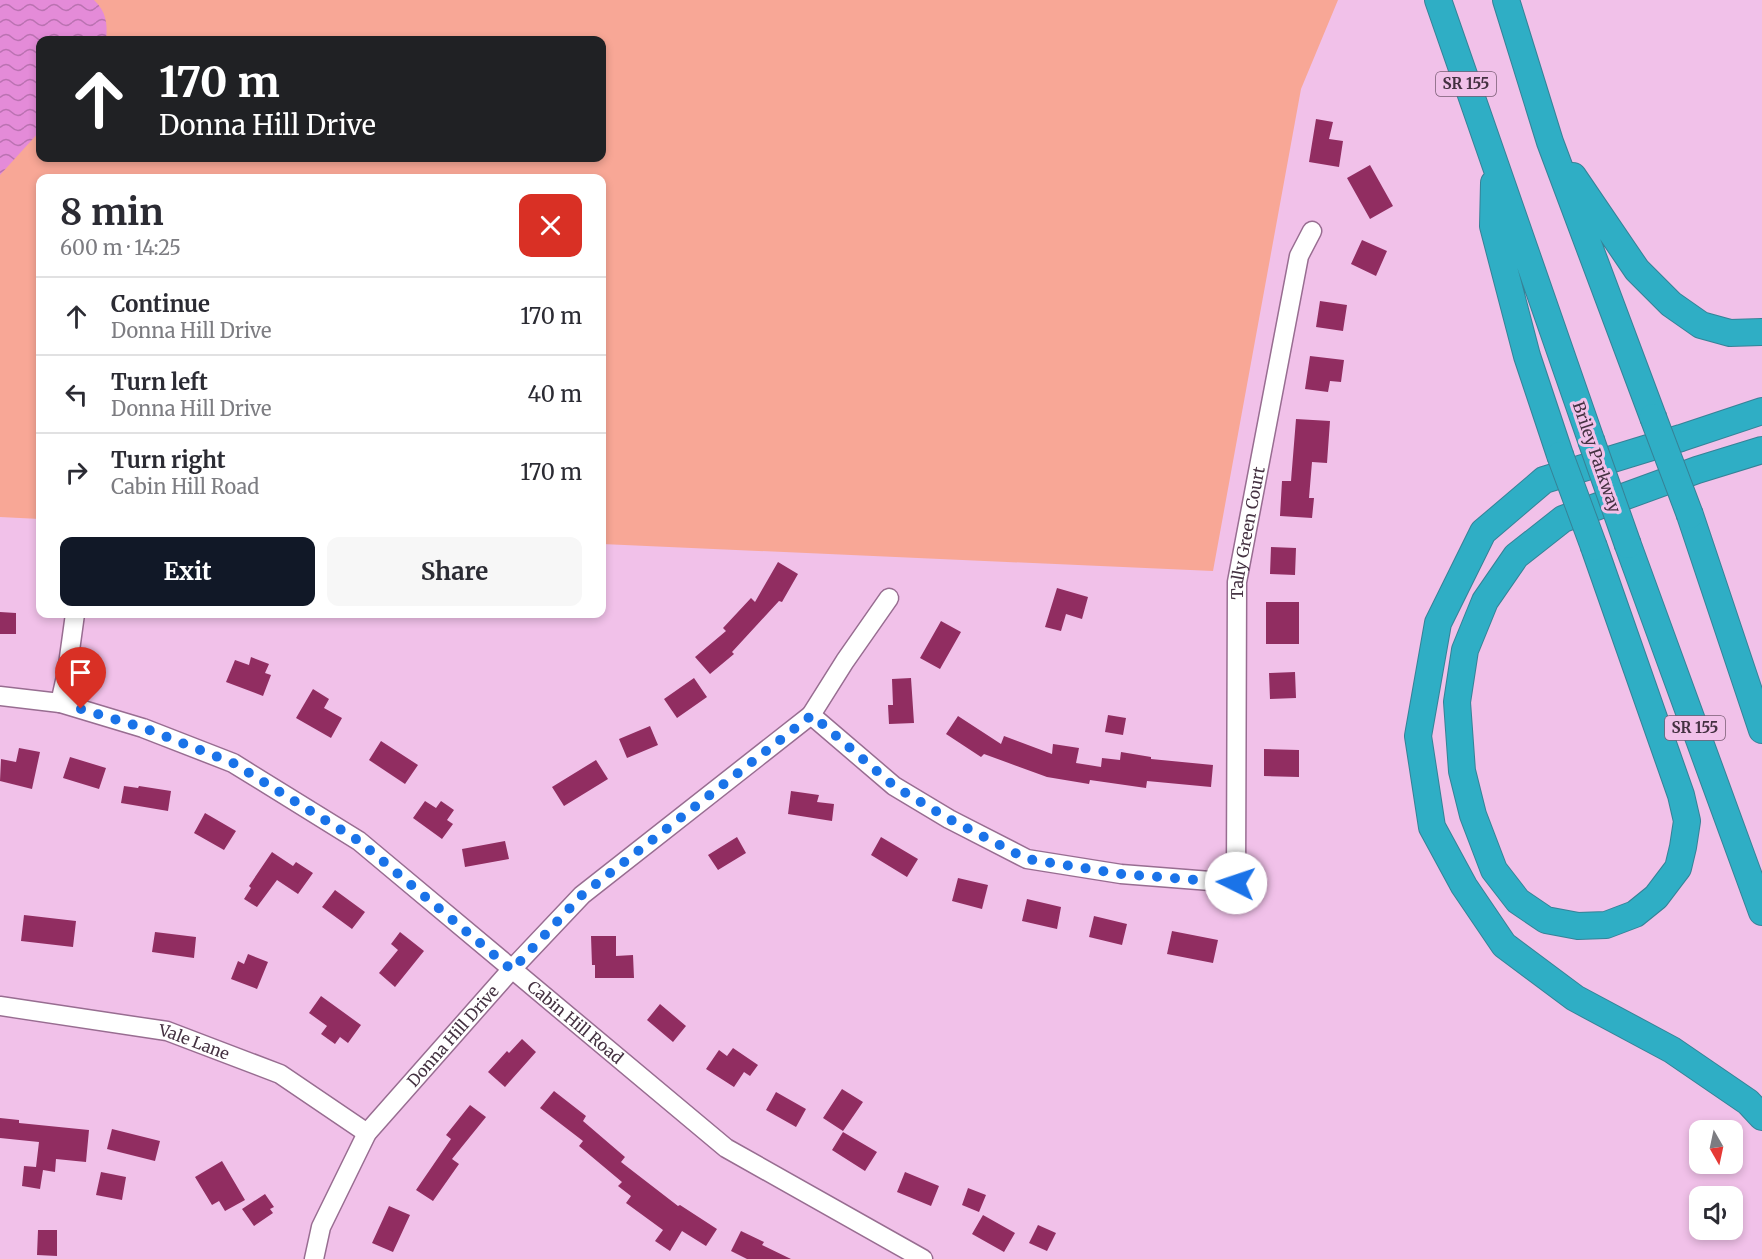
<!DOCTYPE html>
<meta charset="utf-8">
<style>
body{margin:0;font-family:Merriweather,serif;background:#f7f7f7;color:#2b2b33;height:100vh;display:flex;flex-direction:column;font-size:22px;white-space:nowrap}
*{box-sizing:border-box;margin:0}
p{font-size:20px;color:#7c7c81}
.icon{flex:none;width:33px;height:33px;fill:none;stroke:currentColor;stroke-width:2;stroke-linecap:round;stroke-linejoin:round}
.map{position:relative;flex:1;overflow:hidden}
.side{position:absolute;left:36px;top:174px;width:570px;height:444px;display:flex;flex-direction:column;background:#fff;border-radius:12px;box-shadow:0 3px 9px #0003}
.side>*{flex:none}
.top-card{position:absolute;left:36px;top:36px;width:570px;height:126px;border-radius:12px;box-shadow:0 3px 9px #0003;background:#202124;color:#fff;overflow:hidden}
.needle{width:39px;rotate:171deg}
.tools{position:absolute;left:1689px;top:1120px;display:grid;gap:12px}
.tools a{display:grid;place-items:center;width:54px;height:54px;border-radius:12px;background:#fff;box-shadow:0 3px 9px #0003;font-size:30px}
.pin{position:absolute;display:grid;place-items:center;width:51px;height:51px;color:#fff;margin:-62px -26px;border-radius:50% 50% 50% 0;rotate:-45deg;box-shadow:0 0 6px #0007}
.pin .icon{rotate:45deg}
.me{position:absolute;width:66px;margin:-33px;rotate:274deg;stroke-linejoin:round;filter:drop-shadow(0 0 4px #0008)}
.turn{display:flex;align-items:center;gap:21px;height:126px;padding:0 24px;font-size:27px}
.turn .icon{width:78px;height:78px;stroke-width:2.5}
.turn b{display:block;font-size:42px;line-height:51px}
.round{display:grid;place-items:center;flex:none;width:63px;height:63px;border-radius:12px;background:#f7f7f7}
.summary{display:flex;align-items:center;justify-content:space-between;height:102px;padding:0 24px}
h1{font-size:36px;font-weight:700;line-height:45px}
.button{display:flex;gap:12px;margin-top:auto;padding:12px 24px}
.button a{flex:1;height:69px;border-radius:12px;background:#111827;color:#fff;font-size:24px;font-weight:700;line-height:69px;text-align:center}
.button a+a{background:#f7f7f7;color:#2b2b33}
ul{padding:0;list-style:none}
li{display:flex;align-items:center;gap:18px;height:78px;padding:0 24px;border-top:2px solid #e1e1e2}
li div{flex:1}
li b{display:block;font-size:22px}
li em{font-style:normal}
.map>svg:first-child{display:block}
.grass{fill:#f8a796;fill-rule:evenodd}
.water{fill:url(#water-waves)}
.building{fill:#912d61}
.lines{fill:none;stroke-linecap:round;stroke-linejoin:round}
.minor-casing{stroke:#986d91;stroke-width:21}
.highway-casing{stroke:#368297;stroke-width:28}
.minor{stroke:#fff;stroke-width:18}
.highway{stroke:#2faec5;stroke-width:26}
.highway-bridge-casing{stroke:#368297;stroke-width:28;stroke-linecap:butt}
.highway-bridge{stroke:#2faec5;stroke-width:26}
.route{stroke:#1a73e8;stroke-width:10;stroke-dasharray:0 18}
.labels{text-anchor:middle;stroke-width:6;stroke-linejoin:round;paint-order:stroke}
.shield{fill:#f1c1e9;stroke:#785c73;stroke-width:1.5}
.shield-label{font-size:15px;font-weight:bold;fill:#443141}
.street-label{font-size:16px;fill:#443141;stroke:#f1c1e9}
</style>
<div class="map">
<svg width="1762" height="1259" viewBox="0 0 1762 1259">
<defs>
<pattern id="water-waves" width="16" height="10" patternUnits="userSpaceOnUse" patternTransform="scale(1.5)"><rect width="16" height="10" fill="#e48bd8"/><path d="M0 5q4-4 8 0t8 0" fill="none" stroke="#ba72b1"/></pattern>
</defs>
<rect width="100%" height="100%" fill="#f1c1e9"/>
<path class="grass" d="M0 0H1338L1301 89 1213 571 602 544V178H40V519L0 517ZM40 40H602V158H40Z"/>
<path class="water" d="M0 0H94C106 11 108 24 106 40H40V131L0 175Z"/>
<path class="building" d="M1316 119 1333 122 1329 139 1343 141 1339 167 1309 162Z
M1370 165 1393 206 1370 219 1347 178Z
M1362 240 1387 251 1376 276 1351 264Z
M1320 301 1347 305 1343 331 1316 327Z
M1310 356 1344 360 1341 382 1330 381 1328 392 1305 389Z
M1296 419 1330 421 1327 463 1312 462 1309 498H1314L1312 518 1280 516 1282 481H1291Z
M1271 547 1296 548 1295 575 1270 574Z
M778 562 798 574 782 602 779 601 732 652 734 654 710 674 695 657 726 631 723 628 751 598 755 602Z
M1057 588 1088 597 1082 619 1066 614 1061 631 1045 627Z
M1266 602H1299V644H1266Z
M0 612 16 613V634H0Z
M941 621 961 632 940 669 920 658Z
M251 657 269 664 265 673 271 675 263 696 226 682 235 660 249 665Z
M1295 672 1296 698 1270 699 1269 673Z
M694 678 707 697 677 718 664 699Z
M911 678 914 723 889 724 888 705H893L892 679Z
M313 689 329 699 324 708 342 718 331 738 296 718Z
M1108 715 1126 718 1123 735 1105 732Z
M958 716 1001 744 1004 736 1052 754 1053 744 1079 748 1076 763 1101 767 1102 758 1120 760 1121 752 1151 757V759L1213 765 1211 787 1147 781 1146 788 1090 780 1089 784 1047 777 984 754 981 757 946 734Z
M650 726 658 745 627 758 619 739Z
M381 741 418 765 405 784 369 760Z
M19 748 40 752 32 789 0 781 1 759 16 762Z
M1264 749 1299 750V777L1264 776Z
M70 757 106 768 99 789 63 778Z
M596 760 608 779 564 806 552 787Z
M124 786 138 788 139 786 171 791 168 811 121 803Z
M791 791 819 795 817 802 834 804 832 821 788 814Z
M425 801 436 808 441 801 454 810 447 820 453 824 442 839 413 818Z
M205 813 236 831 224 850 194 833Z
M737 837 746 853 718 870 708 855Z
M881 837 918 859 907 877 871 855Z
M505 841 509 859 465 867 462 849Z
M272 852 293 866 296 862 313 873 298 894 277 880 257 907 244 899 251 888 249 886Z
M958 878 988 885 982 909 952 901Z
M335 890 365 912 352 929 322 907Z
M1027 899 1061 907 1057 929 1022 921Z
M24 915 76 921 73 947 21 941Z
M1094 916 1127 924 1122 945 1089 937Z
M1172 931 1218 940 1213 963 1167 954Z
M155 932 196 937 194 958 152 952Z
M400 932 424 951 395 987 379 973 398 950 391 944Z
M591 936H616V956L633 955 634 978H595V965H592Z
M248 954 268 962 257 989 231 979 238 961 244 964Z
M321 996 361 1025 348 1043 340 1037 335 1044 321 1034 327 1026 309 1013Z
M660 1004 686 1026 673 1042 647 1020Z
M522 1039 536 1052 505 1087 488 1072 507 1051 509 1053Z
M733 1048 758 1065 750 1076 744 1072 734 1087 706 1069 719 1050 727 1056Z
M842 1089 863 1102 843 1131 823 1118Z
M554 1091 586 1116 583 1121 625 1157 621 1162 678 1206 680 1205 717 1229 706 1246 682 1231 670 1251 655 1241 663 1230 626 1203 631 1196 618 1186 622 1182 579 1146 583 1141 540 1108Z
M776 1092 806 1109 796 1127 766 1110Z
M470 1105 486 1117 452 1159 459 1164 433 1201 416 1190 451 1139 446 1135Z
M0 1118 19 1120V1123L89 1130 86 1162 56 1159 55 1172 43 1170 40 1189 22 1186 24 1166 36 1167 39 1142 0 1138Z
M112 1129 160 1141 155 1161 107 1149Z
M843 1132 877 1152 865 1171 832 1150Z
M222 1161 245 1200 225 1211 219 1201 212 1205 195 1177Z
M101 1172 126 1177 122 1200 96 1195Z
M905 1172 939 1186 931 1206 897 1192Z
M968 1188 986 1195 979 1212 962 1205Z
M265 1194 274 1207 270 1209 273 1213 254 1226 242 1209Z
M389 1206 410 1215 393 1252 372 1243Z
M983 1215 1015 1233 1004 1252 972 1234Z
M1038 1225 1056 1233 1047 1251 1029 1243Z
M38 1230H57V1256L37 1255Z
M741 1231 764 1242 762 1245 791 1259H747L731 1251Z"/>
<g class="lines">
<g class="minor-casing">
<g id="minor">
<path id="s1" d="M0 696 60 703 143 728 233 763 359 841 726 1148 923 1259"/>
<path d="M60 703 67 672 75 614"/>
<path d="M811 715 845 661 889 598"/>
<path id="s2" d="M0 1006 167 1031 280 1074 367 1133"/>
<path id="s3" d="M314 1259 321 1227 367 1133 511 970 582 895 811 715 894 786 949 819 1027 859 1121 874 1236 883 1237 582 1299 256 1312 231"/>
</g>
</g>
<g class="highway-casing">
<path id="highway" d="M1438 0 1591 440
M1506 0 1550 142 1653 417
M1573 176 1637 270 1671 304 1701 325 1730 333 1762 332
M1494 183 1493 226 1527 356 1560 455
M1762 411 1681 438 1544 480 1483 532 1438 623 1418 736 1432 827 1464 886 1504 945 1575 998 1672 1050 1748 1102 1762 1117
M1690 515 1762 730
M1628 545 1762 912
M1594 547 1681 795 1687 821 1683 847 1678 868 1656 897 1635 914 1606 925 1578 926 1546 920 1518 901 1494 870 1473 815 1462 771 1457 702 1465 650 1485 601 1516 556 1563 519 1697 470 1762 450"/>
</g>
<use href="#minor" class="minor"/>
<use href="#highway" class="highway"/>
<g class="highway-bridge-casing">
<path id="highway-bridge" d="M1653 417 1690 515
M1591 440 1628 545
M1560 455 1594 547"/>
</g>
<use href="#highway-bridge" class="highway-bridge"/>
</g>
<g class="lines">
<path class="route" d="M81 709 144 728 233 763 359 841 512 970 582 895 812 715 894 786 949 819 1027 859 1121 874 1236 883"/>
</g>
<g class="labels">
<g class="shield">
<rect x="1436" y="72" width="60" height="24" rx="4.5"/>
<rect x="1665" y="716" width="60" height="24" rx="4.5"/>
</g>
<g class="shield-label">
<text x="1466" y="89">SR 155</text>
<text x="1695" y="733">SR 155</text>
</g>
<g class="street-label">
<text transform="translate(1597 457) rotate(71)" y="6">Briley Parkway</text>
<text dy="6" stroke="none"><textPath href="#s3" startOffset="1572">Tally Green Court</textPath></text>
<text dy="6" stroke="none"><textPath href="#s1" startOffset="674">Cabin Hill Road</textPath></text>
<text dy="6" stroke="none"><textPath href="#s3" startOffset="267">Donna Hill Drive</textPath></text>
<text dy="6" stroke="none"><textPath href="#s2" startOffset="198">Vale Lane</textPath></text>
</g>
</g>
</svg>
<div class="tools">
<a><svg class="needle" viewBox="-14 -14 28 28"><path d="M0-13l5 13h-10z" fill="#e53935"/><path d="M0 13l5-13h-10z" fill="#7c7c81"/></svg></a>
<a><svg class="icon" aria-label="sound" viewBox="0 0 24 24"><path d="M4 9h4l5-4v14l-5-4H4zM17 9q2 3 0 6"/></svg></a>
</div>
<div class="pin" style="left:81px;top:709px;background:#d93025"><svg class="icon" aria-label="arrive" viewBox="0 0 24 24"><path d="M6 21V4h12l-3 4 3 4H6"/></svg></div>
<svg class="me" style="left:1236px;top:883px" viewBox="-20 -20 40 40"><circle r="19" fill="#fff"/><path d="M0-13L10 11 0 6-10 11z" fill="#1a73e8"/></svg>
<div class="top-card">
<div class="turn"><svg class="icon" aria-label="ahead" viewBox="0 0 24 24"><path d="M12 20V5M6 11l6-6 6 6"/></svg><div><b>170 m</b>Donna Hill Drive</div></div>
</div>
<section class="side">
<div class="summary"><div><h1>8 min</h1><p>600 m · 14:25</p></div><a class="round" style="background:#d93025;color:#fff"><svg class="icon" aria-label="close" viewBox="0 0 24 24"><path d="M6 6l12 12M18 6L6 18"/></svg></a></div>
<ul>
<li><svg class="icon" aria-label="ahead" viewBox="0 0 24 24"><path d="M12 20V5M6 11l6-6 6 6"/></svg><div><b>Continue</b><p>Donna Hill Drive</p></div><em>170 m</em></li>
<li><svg class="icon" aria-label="left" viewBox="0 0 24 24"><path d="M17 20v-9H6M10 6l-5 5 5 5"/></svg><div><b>Turn left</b><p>Donna Hill Drive</p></div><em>40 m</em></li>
<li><svg class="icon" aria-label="right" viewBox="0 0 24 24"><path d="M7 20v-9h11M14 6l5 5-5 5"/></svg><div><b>Turn right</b><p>Cabin Hill Road</p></div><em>170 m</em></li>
</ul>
<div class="button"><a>Exit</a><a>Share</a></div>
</section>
</div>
